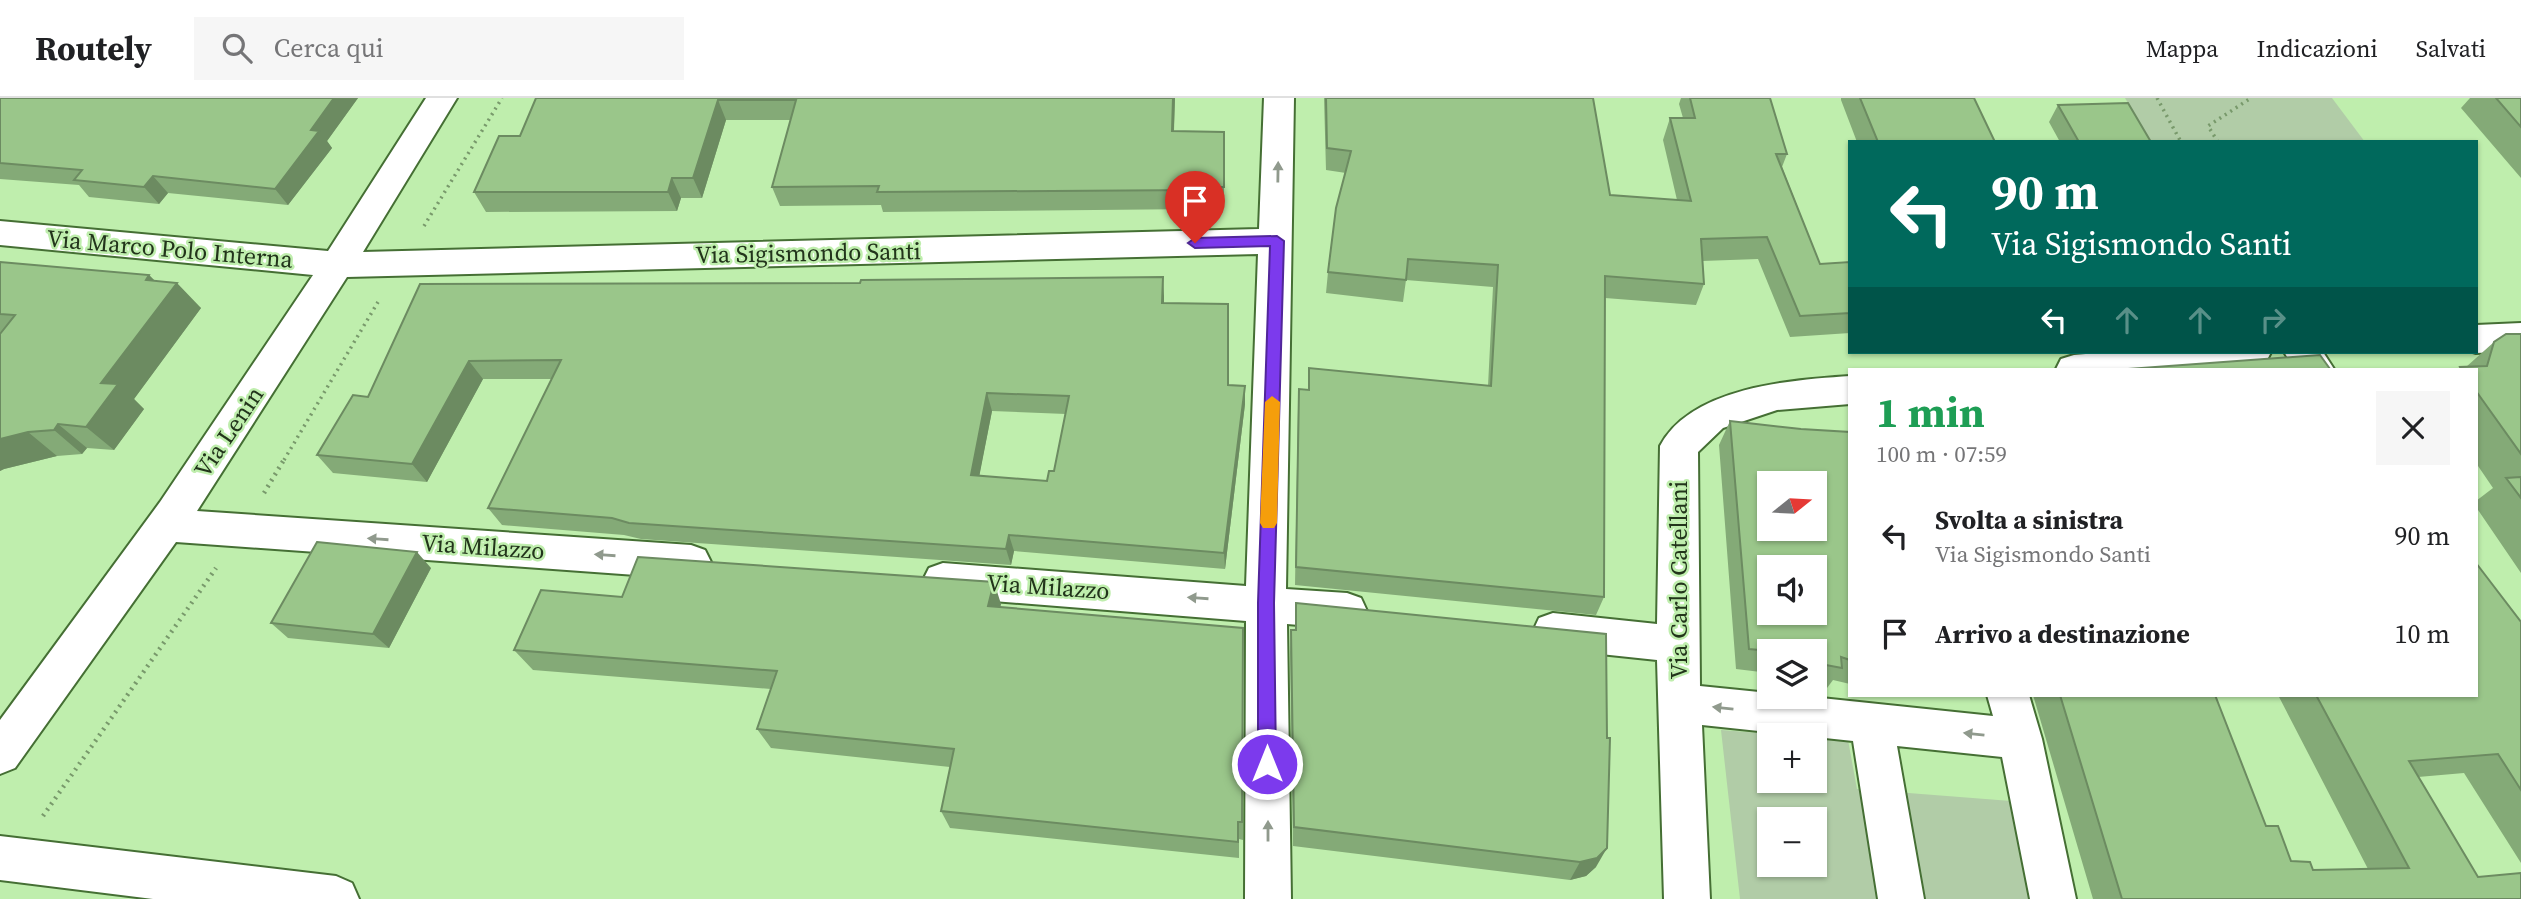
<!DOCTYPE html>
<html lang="it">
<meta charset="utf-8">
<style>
body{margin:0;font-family:"Source Serif 4",serif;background:#f6f6f6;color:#202124;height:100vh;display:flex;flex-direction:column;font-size:26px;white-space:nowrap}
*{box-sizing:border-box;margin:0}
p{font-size:23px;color:#757577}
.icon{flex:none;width:38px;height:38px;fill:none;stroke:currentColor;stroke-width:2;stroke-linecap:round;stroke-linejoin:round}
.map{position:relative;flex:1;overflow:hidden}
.sheet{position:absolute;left:1848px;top:270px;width:630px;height:329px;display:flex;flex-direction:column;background:#fff;border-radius:0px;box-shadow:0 2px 5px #0004}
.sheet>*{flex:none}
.top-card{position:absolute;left:1848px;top:42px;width:630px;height:214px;border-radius:0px;box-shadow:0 2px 5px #0004;background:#00695c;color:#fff;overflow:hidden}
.needle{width:46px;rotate:72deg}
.fabs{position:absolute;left:1757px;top:373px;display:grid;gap:14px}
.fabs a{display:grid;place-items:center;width:70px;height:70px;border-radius:0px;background:#fff;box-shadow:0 2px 5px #0004;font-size:35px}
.pin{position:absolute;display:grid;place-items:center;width:60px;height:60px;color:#fff;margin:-72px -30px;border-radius:50% 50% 50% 0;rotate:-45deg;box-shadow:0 0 7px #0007}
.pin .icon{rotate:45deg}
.me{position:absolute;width:77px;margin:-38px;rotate:0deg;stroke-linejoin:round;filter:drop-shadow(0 0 5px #0008)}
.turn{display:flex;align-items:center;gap:24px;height:147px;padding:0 28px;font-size:32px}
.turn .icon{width:91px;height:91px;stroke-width:2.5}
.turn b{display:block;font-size:49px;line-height:60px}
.lanes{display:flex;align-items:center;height:66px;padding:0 28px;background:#0003;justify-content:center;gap:35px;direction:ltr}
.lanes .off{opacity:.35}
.round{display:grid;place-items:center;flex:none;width:74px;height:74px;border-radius:0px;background:#f6f6f6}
.summary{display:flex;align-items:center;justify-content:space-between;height:119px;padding:0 28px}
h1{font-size:42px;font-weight:700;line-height:52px;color:#1e9e55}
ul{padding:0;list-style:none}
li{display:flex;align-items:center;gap:21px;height:98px;padding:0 28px}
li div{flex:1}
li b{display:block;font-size:26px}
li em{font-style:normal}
header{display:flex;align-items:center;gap:42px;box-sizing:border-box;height:98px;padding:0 35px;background:#fff;border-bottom:2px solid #e0e0e0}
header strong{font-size:33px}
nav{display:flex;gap:38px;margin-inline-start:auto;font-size:24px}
.search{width:490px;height:63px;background:#f6f6f6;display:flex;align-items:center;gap:18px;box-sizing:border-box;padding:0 24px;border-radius:0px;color:#757577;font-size:26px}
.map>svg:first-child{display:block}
.green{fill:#b1cca7;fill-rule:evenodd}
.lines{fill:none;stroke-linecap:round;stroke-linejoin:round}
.minor-casing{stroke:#456f34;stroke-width:4}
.path-far1{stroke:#78996b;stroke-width:3.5;stroke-dasharray:2 4.5;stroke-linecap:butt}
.path{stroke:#78996b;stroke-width:4.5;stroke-dasharray:2 5;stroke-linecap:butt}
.minor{fill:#fff;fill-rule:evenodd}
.wall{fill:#84aa77;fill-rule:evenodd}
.shaded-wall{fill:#6c8b61}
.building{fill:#9ac68a;stroke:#6c8b61;stroke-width:2;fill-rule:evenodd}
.oneway{fill:#909a8d}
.route{fill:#7c3aed;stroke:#51269a;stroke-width:2}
.slow{fill:#f59e0b}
.labels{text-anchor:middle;stroke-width:5;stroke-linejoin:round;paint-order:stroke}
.street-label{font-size:24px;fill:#22341b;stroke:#bfeead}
</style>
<header>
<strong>Routely</strong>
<div class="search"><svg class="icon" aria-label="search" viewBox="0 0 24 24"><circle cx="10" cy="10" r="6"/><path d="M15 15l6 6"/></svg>Cerca qui</div>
<nav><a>Mappa</a><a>Indicazioni</a><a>Salvati</a></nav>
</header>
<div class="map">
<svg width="2521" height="801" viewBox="0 0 2521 801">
<rect width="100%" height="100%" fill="#bfeead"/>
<path class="green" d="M2125 0H2332L2365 44H2151Z
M1721 632 1786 637H1769V682H1815V639L1848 642 1857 691 2011 703 2034 801H1740ZM1769 721H1815V766H1769Z"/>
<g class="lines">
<g class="minor-casing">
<path id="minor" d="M426 0H457L363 154 1259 131 1264 0H1294L1286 491 1347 495 1361 500 1367 513 1361 526 1347 531 1287 526 1291 801H1245L1246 523 943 499 929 494 923 482 929 470 943 465 1246 488 1258 156 347 179 197 413 691 447 705 452 711 464 705 476 691 481 176 444 15 670 0 676V622L160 404 313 177 0 147V123L328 153Z
M2521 225V253L2476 255 2473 254H2476V227Z
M2109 254H2271L2266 264 2217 271H2056L2061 261 2074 257Z
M2284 254H2323L2334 271H2295Z
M1850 278V306L1777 312 1723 330 1698 354 1700 588 1769 595V598H1802L1993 618 1987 597H2029L2042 641 2076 801H2030L2002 659 1897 648 1924 801H1878L1853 643 1702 627 1710 801H1664L1657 562 1553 551 1539 546 1533 533 1539 520 1553 515 1657 526 1660 348C1691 289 1791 282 1850 278Z
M0 738 336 778 352 785 359 801H153L0 782Z"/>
</g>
<path class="path-far1" d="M2157 0 2181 44
M2218 44 2208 28 2251 0
M424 128 502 0
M284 362 378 204"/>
<path class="path" d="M264 395 285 360
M43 718 216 470"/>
<use href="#minor" class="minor"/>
</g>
<path class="wall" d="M0 0H358L327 43 332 50 288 107 168 95 159 106 89 99 79 87 0 81Z
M536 0H1175L1174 33 1224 34V108L1199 109V111L883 114 881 107 780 108 772 89 791 22H726L702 100H681L677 113 486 114 474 94 520 38Z
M1324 0H1593L1610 97 1677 102 1663 42 1670 20H1683L1679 6 1681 0H1770L1787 56 1782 69 1820 166 1850 164V235L1790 239 1758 161 1702 163 1704 186 1696 207 1605 200 1604 499 1596 517 1295 487 1298 311 1308 292 1309 270 1488 288 1493 189 1406 182 1403 204 1326 195 1328 174 1346 75 1326 72Z
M1841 0H1974L1995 44H1857L1841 2Z
M2470 0H2521V80L2461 10Z
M2058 7 2151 44H2060L2049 24Z
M0 164 149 177 155 183 201 210 134 301 144 311 114 352 87 350 82 356 57 358 4 371 0 373Z
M420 186 1164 198V205L1228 206 1229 287 1245 288V306L1225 471 1014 453 1011 467 641 441 624 437 502 427 488 410 552 281H483L427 384 333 375 317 357 368 299ZM992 313 1066 316 1054 373 1047 383 979 378Z
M2521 236V475L2476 409V403L2493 390 2476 365V271H2457L2460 269H2466L2494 244Z
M1730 323 1801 331 1850 334V586L1833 582 1827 590 1815 588V553H1769V575L1736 571 1719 347Z
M431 470 389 550 288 540 271 525Z
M622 499 1001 506 1000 509 1243 550V742L1239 741V760L950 730 941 713 950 669 771 650 757 631 771 591 533 572 514 552Z
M1296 505 1596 769 1586 778 1570 782 1293 748 1290 554 1291 532H1295Z
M2521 524V765L2464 675 2418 679 2478 779 2521 801H2093L2033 597H2215L2266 728 2291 763 2313 772 2368 771 2278 597H2476Z"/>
<path class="shaded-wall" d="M334 0H358L327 43 332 50 288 107 275 91 311 32Z
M1173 0H1175L1173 53 1172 33Z
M718 2 726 22 702 100 693 80Z
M153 78 168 95 159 106 144 89Z
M672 80 681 100 677 113 668 94Z
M149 177 168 196 177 185 201 210 134 301 144 311 114 352 86 329 101 285 146 182Z
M1163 179 1164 198V223L1162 205Z
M469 263 483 281 427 384 412 366Z
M1245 288V306L1225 471 1224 455Z
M987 295 992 313 976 395 971 377Z
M58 326 87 350 82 356 54 332Z
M28 334 57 358 4 371 0 373V341Z
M1009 437 1014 453 1011 467 1006 451Z
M417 454 431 470 389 550 373 536Z
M994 484 1001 506 995 530 988 508Z
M1607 750 1596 769 1586 778 1570 782 1580 764Z"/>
<path class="building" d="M0 0H334L311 32 319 33 275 91 153 78 144 89 74 82 82 72 0 65Z
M536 0H1173L1172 33 1224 34V89H1198V92L877 94 879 88 772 89 796 2H718L693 80H672L668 94H474L499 38H520Z
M1326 0H1593L1610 97 1691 103 1670 20H1695L1690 0H1770L1787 56H1776L1820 166 1850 164V215L1800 218 1767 139 1701 141 1704 186 1605 178 1604 499 1296 469 1299 291 1309 292V270L1491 288 1498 167 1408 161 1406 182 1328 174 1336 110 1351 53 1327 50Z
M1860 0H1974L1995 44H1878Z
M2496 0H2521V29Z
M2128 5 2151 44H2079L2058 7Z
M0 164 149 177 146 182 177 185 101 285 118 286 86 329 58 326 54 332 28 334 0 341V236L15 217 0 216Z
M1163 179 1162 205 1228 206V287L1245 288 1224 455 1009 437 1006 451 629 425 612 420 488 410 561 262 469 263 412 366 317 357 353 297 368 299 420 186 860 185 861 182ZM987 295 1069 298 1054 373H1049L1047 383 971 377Z
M2506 236H2521V356L2476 293V271H2461L2460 269 2487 268 2494 244Z
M2320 257 2330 271H2128Z
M1730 323 1801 331 1850 334V562L1841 559 1842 570 1815 565V553H1770L1749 551ZM1769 385H1815V430H1769ZM1769 469H1815V514H1769Z
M2521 379V400L2506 380Z
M317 444 417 454 373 536 271 525Z
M638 459 994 484 988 508 1243 530 1242 724H1238V744L941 713 954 651 757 631 777 573 514 552 541 492 622 499Z
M2476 465 2521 524V692L2498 656 2409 663 2478 779 2521 775V801H2122L2060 597H2215L2266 728H2278L2291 763 2310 764 2313 772 2409 770 2316 597H2476Z
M1296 505 1606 536 1607 640H1610L1607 750 1597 760 1580 764 1294 729 1291 532H1296Z"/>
<defs><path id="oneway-solid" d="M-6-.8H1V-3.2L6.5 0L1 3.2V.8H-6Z" transform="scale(1.75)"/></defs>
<g class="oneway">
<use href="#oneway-solid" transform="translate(1278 74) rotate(-89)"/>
<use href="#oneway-solid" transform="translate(378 441) rotate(-176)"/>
<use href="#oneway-solid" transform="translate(605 457) rotate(-176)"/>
<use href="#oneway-solid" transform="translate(1198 500) rotate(-176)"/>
<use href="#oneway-solid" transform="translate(1723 610) rotate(-174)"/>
<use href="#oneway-solid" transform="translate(1974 636) rotate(-174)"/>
<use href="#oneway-solid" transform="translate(1268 733) rotate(-90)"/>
</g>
<path class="route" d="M1277 138 1284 143 1274 505 1276 666 1274 672 1267 675 1261 672 1258 666V505L1270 148 1195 150 1188 145 1195 140Z"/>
<path class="slow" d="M1272 298 1280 304 1277 425 1274 430H1263L1260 425 1265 304Z"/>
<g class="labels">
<g class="street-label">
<text transform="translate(170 151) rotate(5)" y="8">Via Marco Polo Interna</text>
<text transform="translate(808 155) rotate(-1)" y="8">Via Sigismondo Santi</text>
<text transform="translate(229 334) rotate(-56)" y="8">Via Lenin</text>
<text transform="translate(483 449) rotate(4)" y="8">Via Milazzo</text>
<text transform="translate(1679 482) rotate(-90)" y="8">Via Carlo Catellani</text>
<text transform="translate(1048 489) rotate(4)" y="8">Via Milazzo</text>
</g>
</g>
</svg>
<div class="fabs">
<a><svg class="needle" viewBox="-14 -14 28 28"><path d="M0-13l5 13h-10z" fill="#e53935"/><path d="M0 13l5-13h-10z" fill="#757577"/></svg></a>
<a><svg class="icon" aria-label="sound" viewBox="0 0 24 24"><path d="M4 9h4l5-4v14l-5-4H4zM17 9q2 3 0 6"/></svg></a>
<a><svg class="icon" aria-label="layers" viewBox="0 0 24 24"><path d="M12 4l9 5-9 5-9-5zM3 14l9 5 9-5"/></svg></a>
<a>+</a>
<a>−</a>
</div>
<div class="pin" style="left:1195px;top:145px;background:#d93025"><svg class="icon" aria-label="arrive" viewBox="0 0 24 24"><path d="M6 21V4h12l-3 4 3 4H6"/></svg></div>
<svg class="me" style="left:1267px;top:666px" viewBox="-20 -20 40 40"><circle r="17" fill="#7c3aed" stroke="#fff" stroke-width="3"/><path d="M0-11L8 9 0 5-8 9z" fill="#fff"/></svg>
<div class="top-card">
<div class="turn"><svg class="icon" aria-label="left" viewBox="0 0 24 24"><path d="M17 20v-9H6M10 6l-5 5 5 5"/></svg><div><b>90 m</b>Via Sigismondo Santi</div></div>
<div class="lanes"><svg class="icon" aria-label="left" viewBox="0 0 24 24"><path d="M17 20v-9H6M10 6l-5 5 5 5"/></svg><svg class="icon off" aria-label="ahead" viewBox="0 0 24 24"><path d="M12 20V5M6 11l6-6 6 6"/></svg><svg class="icon off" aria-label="ahead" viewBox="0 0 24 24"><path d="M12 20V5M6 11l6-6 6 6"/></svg><svg class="icon off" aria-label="right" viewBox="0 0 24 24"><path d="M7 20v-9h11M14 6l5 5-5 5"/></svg></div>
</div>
<section class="sheet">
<div class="summary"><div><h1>1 min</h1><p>100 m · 07:59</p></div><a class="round"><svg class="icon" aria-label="close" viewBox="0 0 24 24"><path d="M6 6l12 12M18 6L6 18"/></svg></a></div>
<ul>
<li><svg class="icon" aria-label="left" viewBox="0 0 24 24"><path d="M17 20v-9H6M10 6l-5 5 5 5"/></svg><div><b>Svolta a sinistra</b><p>Via Sigismondo Santi</p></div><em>90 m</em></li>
<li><svg class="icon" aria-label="arrive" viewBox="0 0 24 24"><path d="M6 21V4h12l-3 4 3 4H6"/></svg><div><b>Arrivo a destinazione</b></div><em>10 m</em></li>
</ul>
</section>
</div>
